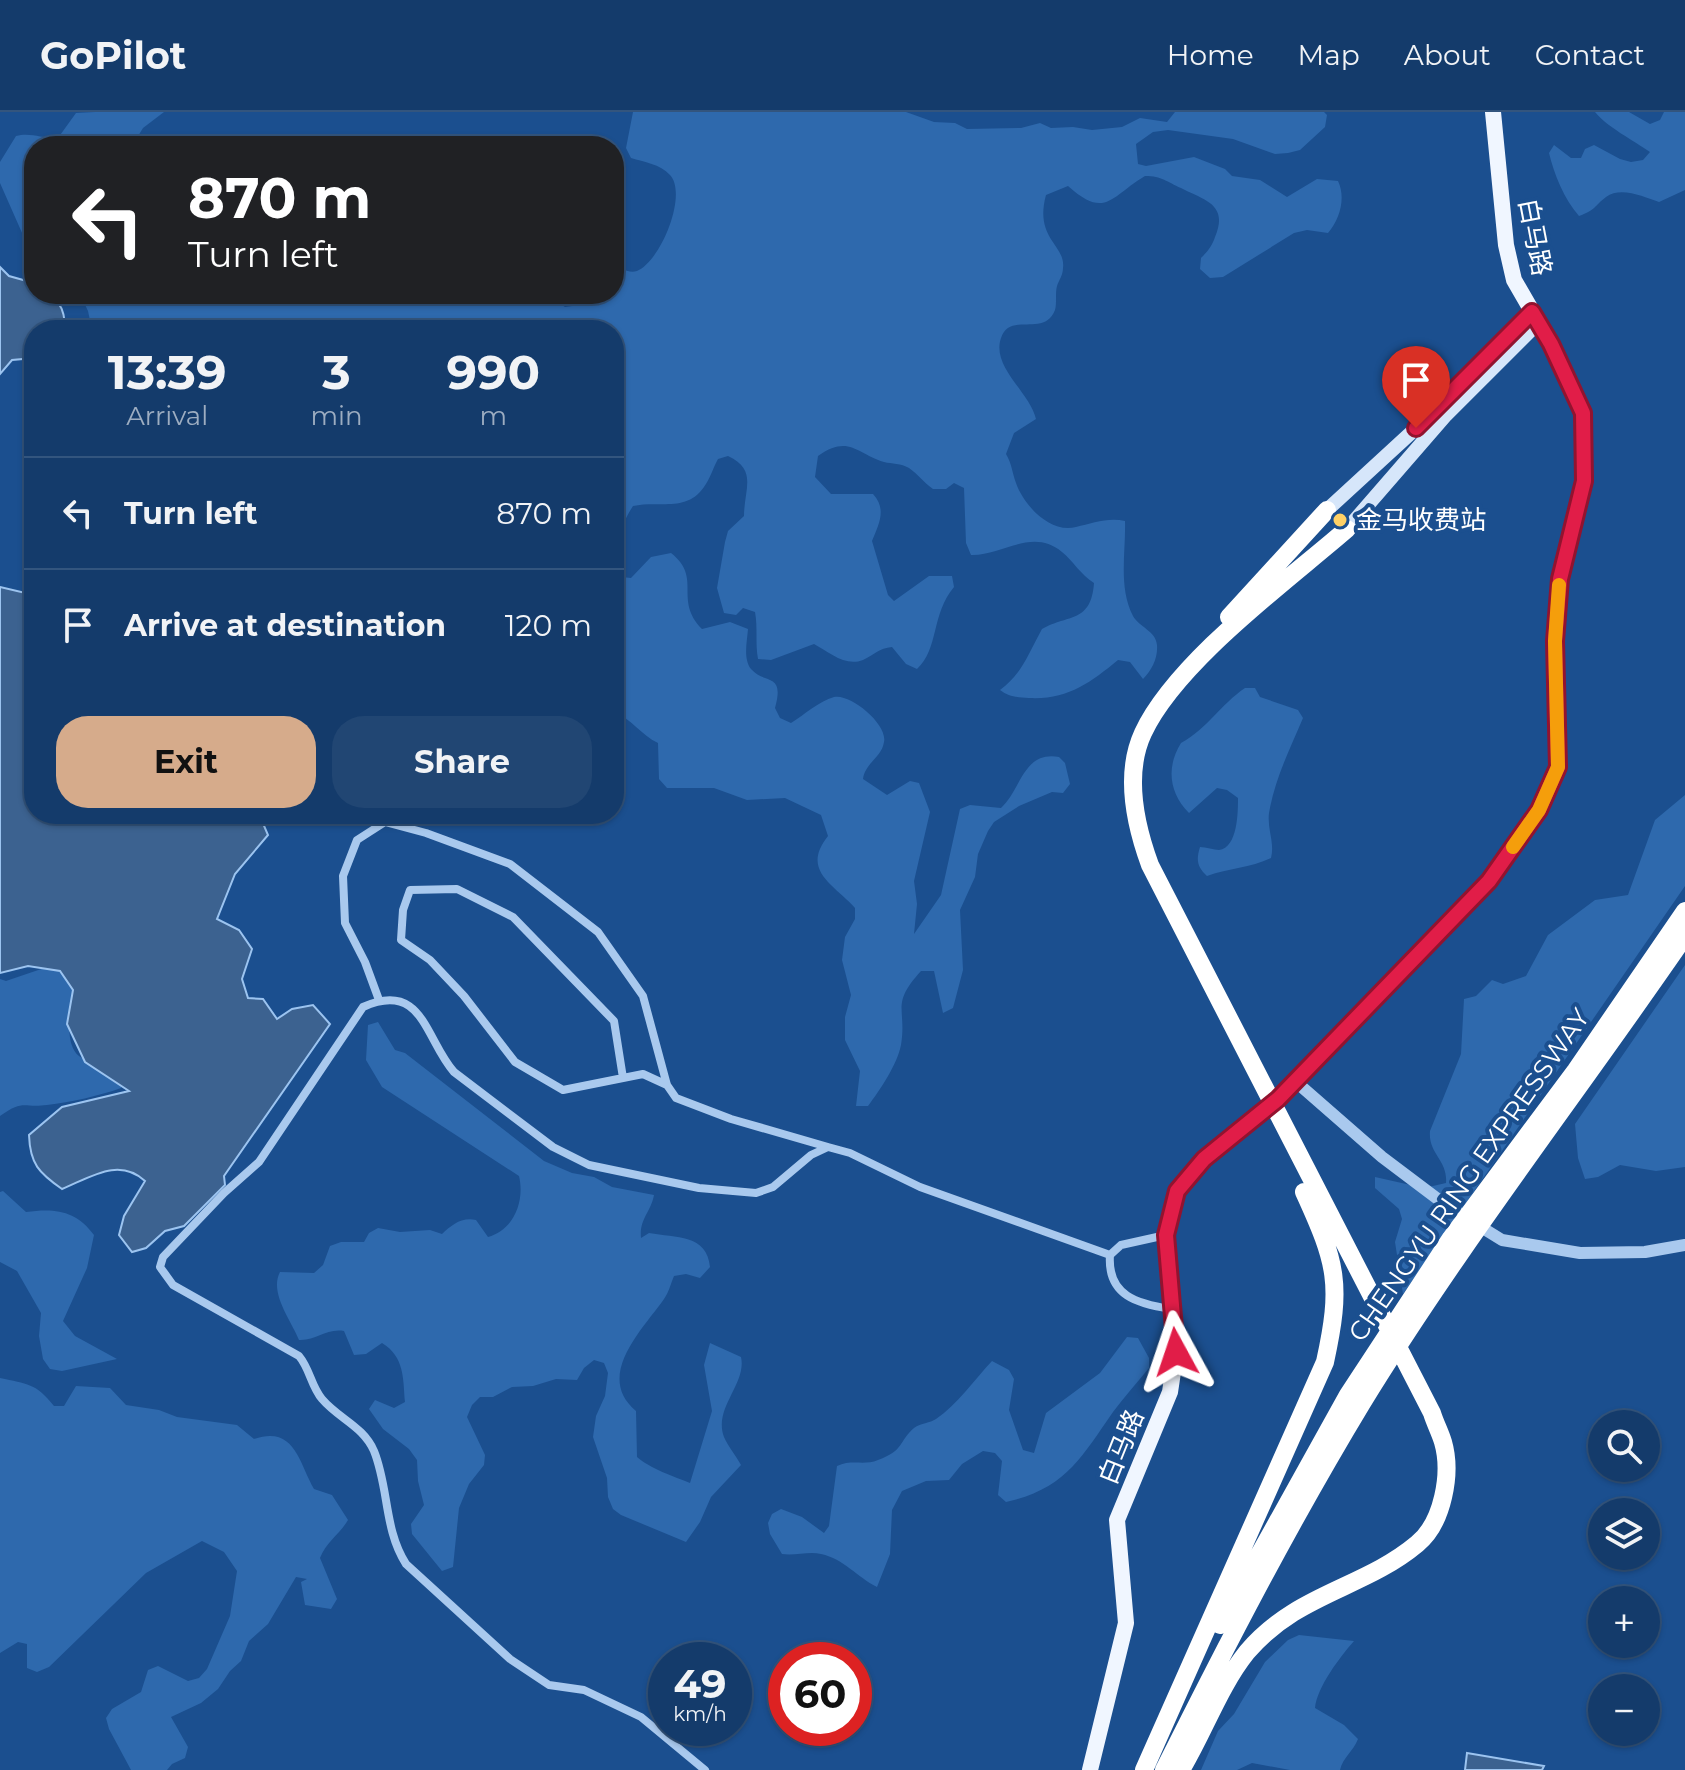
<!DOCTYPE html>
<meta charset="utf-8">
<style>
body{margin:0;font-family:Montserrat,"Noto Sans SC",sans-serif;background:#214673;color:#f1f3f6;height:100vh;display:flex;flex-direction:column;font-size:30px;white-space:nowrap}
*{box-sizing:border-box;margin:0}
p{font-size:26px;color:#9dadc1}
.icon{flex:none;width:44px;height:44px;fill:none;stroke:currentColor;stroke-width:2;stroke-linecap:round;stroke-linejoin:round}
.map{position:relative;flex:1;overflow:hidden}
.sheet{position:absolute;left:24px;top:208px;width:600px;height:504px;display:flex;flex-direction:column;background:#143b6b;border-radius:32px;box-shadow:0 2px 6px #0004,0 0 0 2px #33557e}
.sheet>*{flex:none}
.banner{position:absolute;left:24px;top:24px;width:600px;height:168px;border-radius:32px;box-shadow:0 2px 6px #0004,0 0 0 2px #33557e;background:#202124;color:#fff;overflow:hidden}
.tools{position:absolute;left:1588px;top:1298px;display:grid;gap:16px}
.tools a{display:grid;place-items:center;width:72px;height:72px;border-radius:50%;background:#143b6b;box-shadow:0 2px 6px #0004,0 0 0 2px #33557e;font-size:40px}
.speed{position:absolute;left:648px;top:1530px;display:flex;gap:16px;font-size:40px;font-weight:700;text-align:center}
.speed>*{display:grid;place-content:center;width:104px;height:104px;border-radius:50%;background:#143b6b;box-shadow:0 2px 6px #0004,0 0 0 2px #33557e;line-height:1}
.speed small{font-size:20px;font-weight:400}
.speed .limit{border:12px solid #d22;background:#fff;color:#111}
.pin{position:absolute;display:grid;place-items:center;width:68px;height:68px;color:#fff;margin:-82px -34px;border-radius:50% 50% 50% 0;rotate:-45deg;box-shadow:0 0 8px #0007}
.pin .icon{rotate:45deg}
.me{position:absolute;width:88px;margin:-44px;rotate:355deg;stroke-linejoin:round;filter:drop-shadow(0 0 6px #0008)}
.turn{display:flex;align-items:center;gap:28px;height:168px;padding:0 32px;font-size:36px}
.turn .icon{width:104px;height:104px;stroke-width:2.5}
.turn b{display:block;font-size:56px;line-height:68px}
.eta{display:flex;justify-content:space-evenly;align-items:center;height:136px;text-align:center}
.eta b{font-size:48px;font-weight:700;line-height:56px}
.primary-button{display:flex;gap:16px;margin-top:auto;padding:16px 32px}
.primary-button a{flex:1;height:92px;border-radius:32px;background:#d6ab8b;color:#111;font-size:32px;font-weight:700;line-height:92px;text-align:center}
.primary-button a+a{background:#214673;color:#f1f3f6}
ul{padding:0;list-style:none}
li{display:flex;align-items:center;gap:24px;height:112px;padding:0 32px;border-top:2px solid #33557e}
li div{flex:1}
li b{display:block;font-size:30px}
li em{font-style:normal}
header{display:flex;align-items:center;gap:48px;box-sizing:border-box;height:112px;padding:0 40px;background:#143b6b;border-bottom:2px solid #33557e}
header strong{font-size:38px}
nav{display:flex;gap:44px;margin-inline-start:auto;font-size:28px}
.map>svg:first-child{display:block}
.green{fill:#2e69ad}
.water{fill:#3c6290;stroke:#9cc4f0;stroke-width:2}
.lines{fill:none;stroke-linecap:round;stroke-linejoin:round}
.minor{stroke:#a9c9ee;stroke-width:8}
.tertiary{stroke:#a9c9ee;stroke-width:12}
.secondary{stroke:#d6e6fa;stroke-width:14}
.primary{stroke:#f0f6ff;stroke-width:16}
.motorway{stroke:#fff;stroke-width:18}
.route-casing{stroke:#92132f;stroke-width:20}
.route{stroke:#e11d48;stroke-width:14}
.slow{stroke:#f59e0b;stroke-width:14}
.poi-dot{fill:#ffd166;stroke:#1b4f8f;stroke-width:3}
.labels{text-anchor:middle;stroke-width:8;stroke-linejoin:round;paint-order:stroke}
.street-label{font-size:26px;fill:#fff;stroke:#1b4f8f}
.poi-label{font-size:26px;fill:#fff;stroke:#1b4f8f;text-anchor:start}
</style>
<header>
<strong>GoPilot</strong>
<nav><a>Home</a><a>Map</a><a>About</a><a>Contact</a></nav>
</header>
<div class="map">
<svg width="1685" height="1658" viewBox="0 0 1685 1658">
<rect width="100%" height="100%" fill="#1b4f8f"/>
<path class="green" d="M95 0H164L143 16 132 34H34V148L0 71V50L16 24C31 20 43 27 58 26L76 1Z
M633 0H906L934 10 955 11 967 17 1021 16 1040 11 1051 16 1073 15 1092 18 1122 15 1140 6 1167 10 1175 0H1324L1327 3 1325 15 1300 38 1288 41 1275 42 1233 27 1168 18 1153 20 1136 32 1138 52 1146 54 1194 45 1225 57 1232 64 1260 68 1287 85 1317 67 1338 69C1346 86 1340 107 1328 121L1307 118 1294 121 1223 165 1210 166 1200 157 1201 146C1208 139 1212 134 1215 125 1229 92 1204 88 1181 76 1167 70 1162 64 1145 64 1111 84 1106 108 1068 74L1046 83C1034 127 1066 133 1063 156 1063 163 1059 168 1057 174 1055 181 1057 191 1055 198 1044 226 1010 199 1001 226 991 255 1030 280 1036 307L1014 321 1006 342C1012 352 1012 360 1016 371 1024 394 1051 422 1076 415 1092 411 1109 405 1125 409 1126 440 1118 475 1133 504 1139 515 1156 519 1157 533 1158 546 1152 558 1143 567L1130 550 1118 548C1090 571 1067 588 1029 586 1017 585 1009 585 1000 578 1023 561 1029 540 1042 517 1069 502 1091 511 1094 471 1080 462 1074 450 1062 440 1032 415 1003 444 971 443L966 431 964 376 954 371 946 377H933C924 371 918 362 909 356 901 351 892 352 884 350 857 342 849 322 818 344L815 365 831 382H873C887 397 879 412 872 429L888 483 894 489 929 464H952L954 475C931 502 939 537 917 557L906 552 892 535C879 536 874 543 863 548 845 555 829 540 814 532L771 548 758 547C755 531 758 516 755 500L743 496 736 503 724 501 717 476 725 430 728 419 744 404C744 377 758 358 728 344L718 347C713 356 710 367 704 375 686 401 658 388 633 394 621 412 608 447 622 465L631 466 651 445 671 441C703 466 673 487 702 517L730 510 748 517C747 530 743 547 751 557 765 573 785 560 775 596L780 606 791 611C804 603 819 589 834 585 850 581 888 612 884 630 882 645 865 651 863 667L887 683 910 669 919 671 930 700 914 769 917 792 914 822 941 783 960 697 970 693 1001 696C1022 676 1023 639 1059 645L1065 651 1070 672 1063 681 1052 680 1019 694 994 710 988 719 978 742 975 765 960 798 963 858 953 896 943 901 934 859H921C890 893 907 896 901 933 897 953 880 978 868 994H856L860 959 845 928V905L851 883 842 848 845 825 855 807V796C835 773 800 759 828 724L821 703 785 686 747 688 714 676H667L659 667 658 631C641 623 632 607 614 600V218H92L88 199 80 182H545L565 195 587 192 593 185 580 186 579 182H614V153C621 156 629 162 637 159 661 149 688 82 670 63 660 52 644 50 631 46L626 36Z
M1595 0H1629L1650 12 1660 8 1664 0H1685V78L1659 90C1644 85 1621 74 1606 85 1594 94 1596 98 1579 104 1564 87 1554 62 1549 41L1554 33 1571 46H1581L1585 37 1594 33 1620 47 1631 50 1643 48 1650 40C1633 28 1607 15 1595 0Z
M1245 576H1255L1260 585 1298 598 1303 606C1290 637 1275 666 1269 701 1267 717 1275 731 1271 746 1250 756 1229 756 1207 764 1197 755 1196 748 1200 735 1206 735 1214 738 1219 738 1238 736 1238 699 1238 686L1227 678 1217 676 1189 701C1169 681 1166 655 1181 631 1207 617 1221 592 1245 576Z
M1685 683V774L1403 1182 1395 1130 1402 1107 1399 1097 1375 1076V1065L1424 1076 1446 1071C1448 1048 1428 1042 1430 1019L1461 942 1464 887 1476 884 1492 868 1503 872 1526 864 1548 823 1595 788 1628 783 1655 708Z
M1685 853V1055L1656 1059 1620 1053 1598 1065 1585 1067 1578 1046 1575 1012Z
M50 854 78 859C74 879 60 929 79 944 91 954 111 959 125 966L121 976C99 984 71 990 47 993 22 996 24 987 0 1004V867L6 869Z
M378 910 395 938 405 941 544 1049 572 1061 594 1065 612 1075 654 1083C651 1100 639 1107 641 1126L649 1121C676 1126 707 1122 710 1155L700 1166 686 1162 674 1164C671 1171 669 1180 664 1187 643 1217 594 1264 636 1299L637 1345C649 1356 675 1365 690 1371L712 1299 704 1253 710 1231 741 1245C747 1272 713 1296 724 1325 728 1334 736 1344 741 1353L711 1385 700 1410 686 1430 621 1403 613 1397 608 1385 607 1366 593 1325 596 1304 605 1284 608 1261 604 1251 594 1248 584 1256 577 1268 556 1267 533 1274 512 1275 493 1285H480L472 1293 467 1305 485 1343 484 1353 469 1372 459 1396 453 1455 442 1459 412 1422 411 1412 424 1393 418 1369 417 1348 409 1337 383 1317 369 1297 375 1288 394 1296 405 1290C403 1267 405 1245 382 1231L366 1242 354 1243 344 1219C326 1216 316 1229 299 1228 291 1208 269 1181 280 1160L314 1161 323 1153 330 1134 341 1130H364L369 1121 378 1116 400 1120 430 1118 442 1122C452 1113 461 1105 476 1108L488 1125C514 1118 525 1089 519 1064L382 975 366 948 368 913Z
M3 1079 26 1100C54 1096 76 1098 94 1123L87 1156 63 1209 75 1224 117 1247 62 1259 50 1257 43 1247 39 1224 41 1201 17 1159 0 1150V1080Z
M1127 1225 1138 1226 1149 1246V1256C1137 1271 1124 1285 1113 1300 1081 1346 1065 1377 1006 1390L998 1383 1002 1349 995 1341 983 1339 962 1352 949 1368 926 1369 902 1379 892 1398 890 1442 877 1475C857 1465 844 1447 821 1442 809 1439 795 1444 782 1442L770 1422 768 1411 772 1402 781 1397 802 1405 824 1421 829 1414 837 1354C852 1347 864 1354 878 1348 905 1338 898 1330 914 1316 921 1311 930 1311 936 1307 957 1293 975 1267 992 1249L1009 1258 1014 1267 1009 1298 1023 1338 1034 1341 1046 1301 1100 1261Z
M0 1266C27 1272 36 1271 54 1294H64L76 1274 110 1276 126 1293 159 1298 177 1305 237 1313 254 1327C295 1313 299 1351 314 1377L332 1383 348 1408C340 1422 326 1430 320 1446L337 1487 331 1497 305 1493 301 1470 307 1467 296 1465 268 1512 249 1529 241 1549 230 1559 218 1577 201 1591 171 1605 188 1635 185 1646 172 1652 167 1658H131L109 1617 106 1606 112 1597 141 1580 148 1558 158 1554 188 1569 199 1566 207 1557 230 1504 237 1459 224 1440 202 1429 146 1461 49 1555 37 1560 27 1556V1532L18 1530 0 1541Z
M1299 1523 1354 1529C1340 1545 1317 1575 1315 1596L1344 1613 1358 1627C1353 1640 1343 1645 1340 1658H1290L1252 1651 1237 1658H1201L1218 1619 1234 1602 1265 1550 1288 1528Z"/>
<path class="water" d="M0 155 9 164 34 171V182C58 182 65 195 65 218H34V246L12 248 0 262Z
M0 475 34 483V702H215L230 712 243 703 262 709 268 723 235 762 217 807 239 818 252 837 242 867 248 886 263 887 277 907 292 897 313 893 330 912 224 1064 225 1073 184 1114 165 1119 146 1136 132 1140 119 1123 124 1104 145 1069C119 1045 91 1065 62 1077 39 1061 30 1052 29 1023L62 995 129 979 85 950 67 912 73 878 60 859 28 854 0 861Z
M1467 1641 1544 1654 1542 1658H1465Z"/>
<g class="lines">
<path class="minor" d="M379 888 365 850 345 811 343 764 357 728 385 710 426 721 510 752 598 820 643 884 667 973 676 986 731 1007 828 1035
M623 966 614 909 513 805 457 777 410 778 403 798 401 828 430 848 464 884 515 950 563 978 643 962 667 973
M1166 1123 1121 1133 1110 1143C1107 1184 1138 1192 1171 1197
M705 1658 641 1605 584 1578 549 1573 510 1547 406 1452C384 1418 389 1376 374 1339 363 1314 339 1307 322 1287 311 1274 310 1257 299 1244L173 1173 160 1155 163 1145 224 1081 259 1050 363 895C423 868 425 927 454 960L553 1035 589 1053 699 1076 756 1081 773 1075 811 1043 828 1035 850 1041 920 1075 1110 1143"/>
<path class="tertiary" d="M1295 969 1382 1045 1447 1094 1502 1128 1580 1141 1645 1140 1685 1133"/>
<path class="secondary" d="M1327 398 1438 296 1532 200
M1347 417 1446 303 1538 211"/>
<path class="primary" d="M1090 1658 1126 1511 1117 1408 1170 1280 1176 1240 1166 1123 1177 1079 1204 1047 1278 987 1489 769 1539 698 1558 655 1555 529 1560 467 1584 369 1583 301 1551 232 1514 168 1506 133 1493 0"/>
<path class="motorway" d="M1229 505 1327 398
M1220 1513 1348 1283 1451 1126 1576 958 1685 799
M1144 1658 1325 1250C1342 1172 1337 1152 1304 1080
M1164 1658C1226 1534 1290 1410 1362 1291 1461 1130 1578 980 1685 824
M1181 1658C1204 1620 1219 1575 1247 1540 1297 1481 1363 1477 1417 1432 1443 1411 1452 1361 1443 1330 1440 1320 1435 1311 1432 1301L1150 753C1135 712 1124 662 1143 621 1176 550 1287 469 1347 417"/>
</g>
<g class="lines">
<g class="route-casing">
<path id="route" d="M1176 1240 1166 1123 1177 1079 1204 1047 1278 987 1489 769 1539 698 1558 655 1555 529 1560 467 1584 369 1583 301 1551 232 1532 200 1416 316"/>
</g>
<use href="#route" class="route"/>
<path class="slow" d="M1513 735 1539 698 1558 655 1555 529 1559 473"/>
</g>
<circle class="poi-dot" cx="1340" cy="408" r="8"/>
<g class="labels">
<g class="street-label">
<text transform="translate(1535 125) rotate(79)" y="9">白马路</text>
<text transform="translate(1469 1063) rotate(-55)" y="9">CHENGYU RING EXPRESSWAY</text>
<text transform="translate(1121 1335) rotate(-68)" y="9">白马路</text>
</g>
<g class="poi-label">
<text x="1356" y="417">金马收费站</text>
</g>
</g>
</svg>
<div class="tools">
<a><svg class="icon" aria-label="search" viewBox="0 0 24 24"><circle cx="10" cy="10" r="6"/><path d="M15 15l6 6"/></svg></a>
<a><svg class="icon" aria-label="layers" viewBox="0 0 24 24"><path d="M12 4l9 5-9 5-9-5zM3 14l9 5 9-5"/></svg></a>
<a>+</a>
<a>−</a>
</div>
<div class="speed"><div>49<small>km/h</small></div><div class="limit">60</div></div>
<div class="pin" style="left:1416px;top:316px;background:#d93025"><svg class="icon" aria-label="arrive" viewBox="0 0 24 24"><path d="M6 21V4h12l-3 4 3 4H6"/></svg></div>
<svg class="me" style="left:1176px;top:1240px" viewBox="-20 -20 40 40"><path d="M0-17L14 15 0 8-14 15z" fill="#e11d48" stroke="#fff" stroke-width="4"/></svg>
<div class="banner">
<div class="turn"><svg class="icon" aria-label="left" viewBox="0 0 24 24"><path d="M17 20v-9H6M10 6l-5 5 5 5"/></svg><div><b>870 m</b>Turn left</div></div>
</div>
<section class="sheet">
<div class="eta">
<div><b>13:39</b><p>Arrival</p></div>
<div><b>3</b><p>min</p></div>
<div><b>990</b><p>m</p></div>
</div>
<ul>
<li><svg class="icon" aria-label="left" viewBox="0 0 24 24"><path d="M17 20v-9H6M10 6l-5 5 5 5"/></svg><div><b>Turn left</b></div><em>870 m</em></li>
<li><svg class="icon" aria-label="arrive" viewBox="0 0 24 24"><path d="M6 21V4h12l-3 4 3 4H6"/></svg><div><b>Arrive at destination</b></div><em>120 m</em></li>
</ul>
<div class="primary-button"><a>Exit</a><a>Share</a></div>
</section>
</div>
